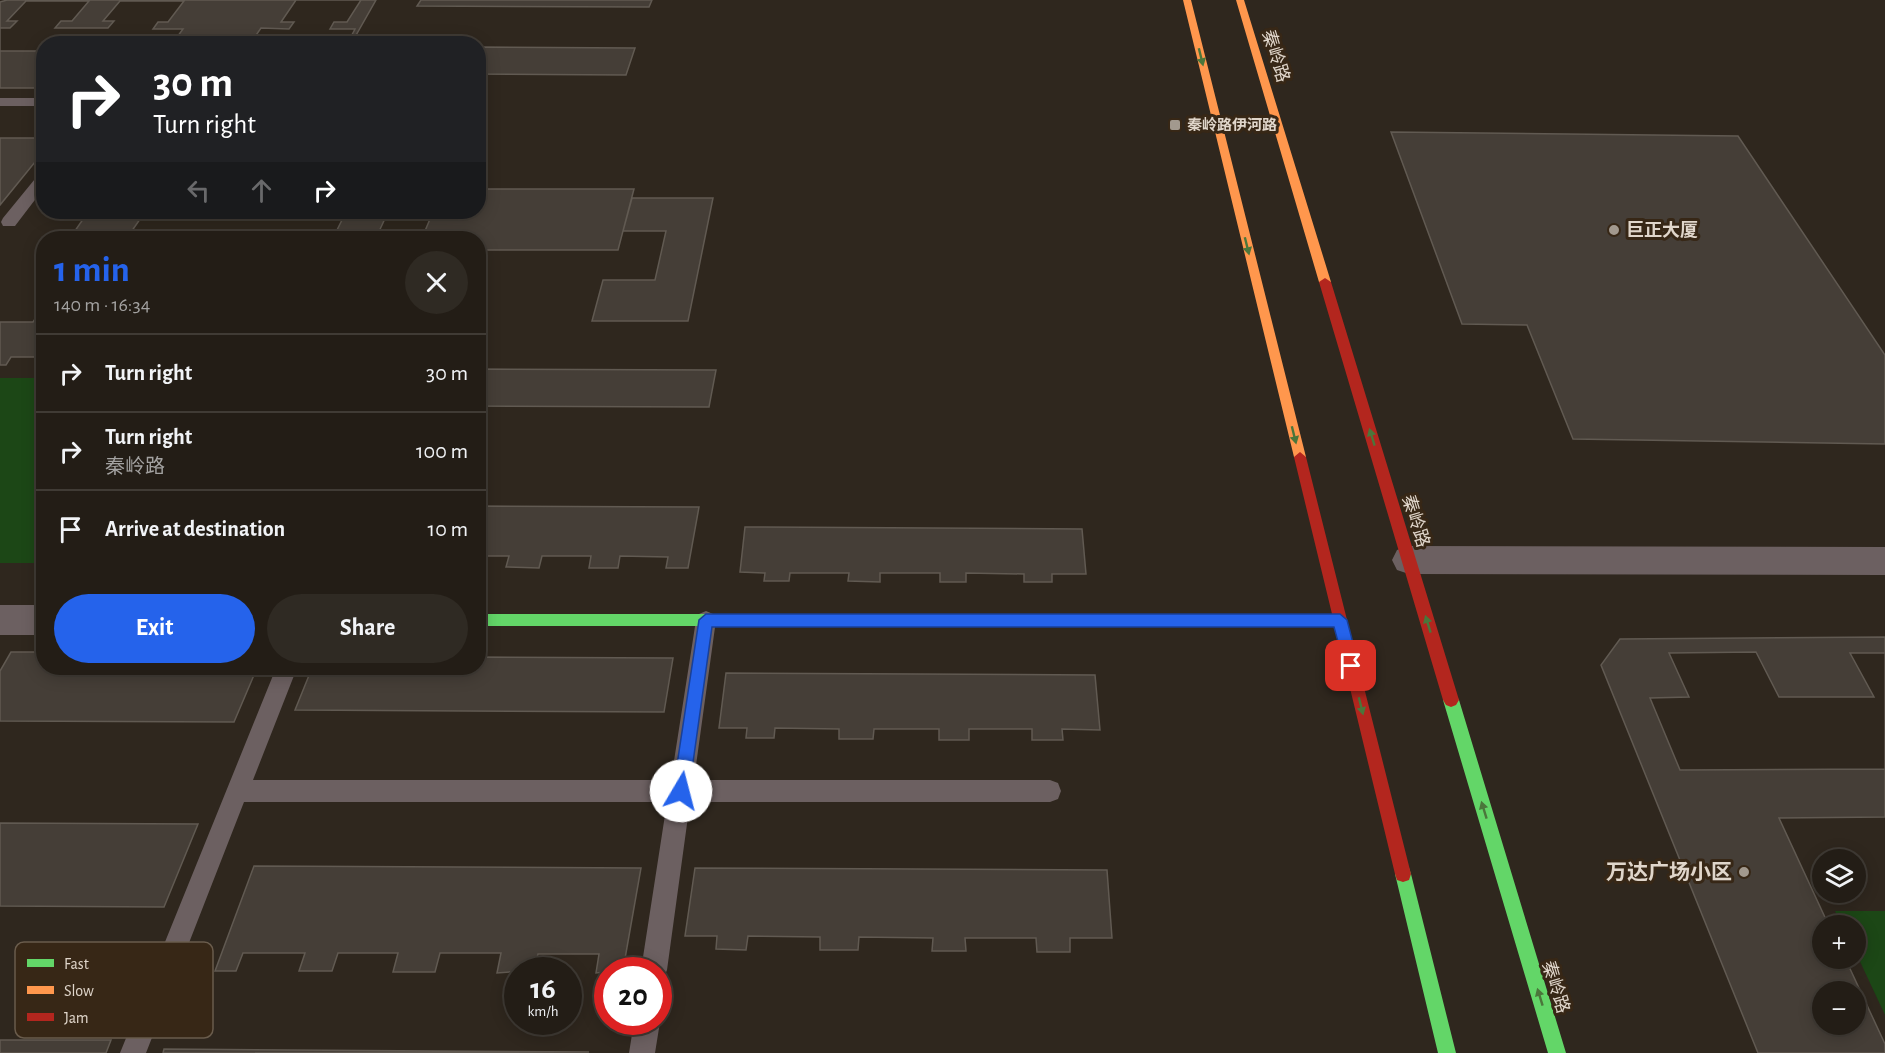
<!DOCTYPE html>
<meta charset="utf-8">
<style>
body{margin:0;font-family:"Alegreya Sans","Noto Sans SC",sans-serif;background:#2f2a23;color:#f1f3f6;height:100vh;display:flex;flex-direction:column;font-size:22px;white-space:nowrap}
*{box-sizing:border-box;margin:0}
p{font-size:20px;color:#a3a2a1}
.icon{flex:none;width:33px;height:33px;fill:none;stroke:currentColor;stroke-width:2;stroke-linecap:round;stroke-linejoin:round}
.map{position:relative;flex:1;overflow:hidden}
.side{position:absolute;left:36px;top:231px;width:450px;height:444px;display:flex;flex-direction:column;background:#231d16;border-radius:24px;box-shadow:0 3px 15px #0003,0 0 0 2px #403b35}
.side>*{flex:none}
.banner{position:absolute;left:36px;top:36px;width:450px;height:183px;border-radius:24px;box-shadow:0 3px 15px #0003,0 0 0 2px #403b35;background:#202124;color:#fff;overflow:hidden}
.tools{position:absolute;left:1812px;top:849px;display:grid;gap:12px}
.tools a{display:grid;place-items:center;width:54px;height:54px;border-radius:50%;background:#231d16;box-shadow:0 3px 15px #0003,0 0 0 2px #403b35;font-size:30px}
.speed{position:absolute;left:504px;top:957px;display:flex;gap:12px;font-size:30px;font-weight:700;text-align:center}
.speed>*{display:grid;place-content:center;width:78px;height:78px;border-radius:50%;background:#231d16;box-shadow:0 3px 15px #0003,0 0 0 2px #403b35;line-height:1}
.speed small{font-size:15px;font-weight:400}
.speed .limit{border:9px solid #d22;background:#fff;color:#111}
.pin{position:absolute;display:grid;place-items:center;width:51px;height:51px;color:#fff;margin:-26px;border-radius:12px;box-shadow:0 3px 9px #0006}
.me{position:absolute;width:66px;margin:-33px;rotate:8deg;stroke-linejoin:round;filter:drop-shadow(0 0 4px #0008)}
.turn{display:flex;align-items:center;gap:21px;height:126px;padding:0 18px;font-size:27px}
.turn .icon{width:78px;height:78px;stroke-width:2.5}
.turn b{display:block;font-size:42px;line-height:51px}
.lanes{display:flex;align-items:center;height:57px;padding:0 18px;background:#0003;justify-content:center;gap:30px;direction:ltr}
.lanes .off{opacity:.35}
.round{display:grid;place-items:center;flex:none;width:63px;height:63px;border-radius:32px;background:#2f2a23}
.head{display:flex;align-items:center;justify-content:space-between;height:102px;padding:0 18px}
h1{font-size:36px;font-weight:600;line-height:45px;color:#2563eb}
.primary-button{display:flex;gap:12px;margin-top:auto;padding:12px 18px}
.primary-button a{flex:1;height:69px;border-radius:36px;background:#2563eb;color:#fff;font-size:24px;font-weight:600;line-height:69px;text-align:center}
.primary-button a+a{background:#2f2a23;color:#f1f3f6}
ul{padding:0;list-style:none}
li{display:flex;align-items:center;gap:18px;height:78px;padding:0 18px;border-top:2px solid #403b35}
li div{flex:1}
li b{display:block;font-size:22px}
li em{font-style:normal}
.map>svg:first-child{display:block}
.green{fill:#1c4716}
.building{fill:#453e37;stroke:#615a52;stroke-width:1.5;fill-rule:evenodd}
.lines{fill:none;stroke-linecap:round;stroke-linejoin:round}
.lane{fill:#6c6061;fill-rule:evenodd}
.street{fill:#6c6061;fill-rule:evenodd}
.fast{fill:#63d668;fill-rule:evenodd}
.slow{fill:#ff974d;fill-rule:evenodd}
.jam{fill:#b3261e;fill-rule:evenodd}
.oneway{fill:#4b763b}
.route{fill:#2563eb;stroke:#184099;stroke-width:1.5}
.poi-dot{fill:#a2998e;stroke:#372716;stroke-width:2}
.labels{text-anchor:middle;stroke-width:6;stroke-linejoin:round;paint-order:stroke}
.far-poi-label{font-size:15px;font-weight:bold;fill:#e0d6cb;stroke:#372716;text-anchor:start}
.street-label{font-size:18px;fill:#e0d6cb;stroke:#372716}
.poi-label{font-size:18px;font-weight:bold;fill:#e0d6cb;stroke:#372716;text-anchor:start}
.near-poi-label{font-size:21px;font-weight:bold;fill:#e0d6cb;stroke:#372716;text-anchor:end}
.key{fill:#372716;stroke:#6a5c4c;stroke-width:1.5}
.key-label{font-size:16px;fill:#e0d6cb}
</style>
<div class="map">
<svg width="1885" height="1053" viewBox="0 0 1885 1053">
<rect width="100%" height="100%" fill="#2f271e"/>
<path class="green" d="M0 378H43V563H0Z
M1835 911H1885V1015L1856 953V926L1842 925Z"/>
<path class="building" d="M7 0H376L351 44H44V88H0V2Z
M296 0H361L347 22H334L330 29H355L347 44H250L261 28 289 29 294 22H281Z
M421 0H652L649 7 417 6Z
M26 1H89L72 21H61L55 28H108L114 21H103L120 1H184L168 22H158L153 29H183L172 44H44V51H0V28H10L17 21H7Z
M478 47 635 48 626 75 478 74Z
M1391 132 1738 136 1885 355V444L1573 439 1527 325 1462 324Z
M0 138H44V151L0 205Z
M478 189H634L618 250H478V238H422L433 212H478Z
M632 198H713L688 321H592L603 280H655L666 231H623Z
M88 212H145L127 238H70Z
M346 212H388L376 238H333Z
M44 306V357H11L6 365H0V322H33Z
M478 369 716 370 709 407 478 406Z
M478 506 699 507 688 568H666L668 557 620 556 618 568H589L591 556H542L539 568 506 567 509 556H478Z
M745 527 1082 529 1086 574H1052V582H1024V574L966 573V582H940V573H880V582L848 581 849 573H790L789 581H764L765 573 740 572Z
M1885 637V817L1779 818 1829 926H1822V958H1845L1885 1044V1053H1758L1601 665 1620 639ZM1822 992H1856V1024H1822Z
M11 652H44V668H257L234 722 0 721V671Z
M1756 652 1779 697H1874L1850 653H1885V769L1680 770 1650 698 1689 697 1669 653Z
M478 657 673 658 664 712 295 710 312 668H478Z
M726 673 1095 675 1100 730 1062 729 1063 740H1032V729H969V740H939V729H874L873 739H839V729L775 728 774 738H746L747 728H719Z
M0 823 198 824 164 907 0 906Z
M254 866 641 868 623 970 596 973 599 954H538L534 970 497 973 501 953H440L435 972H393L398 953H338L332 971H299L305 953H243L236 971H215Z
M695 868 1107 870 1112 938H1070V952H1037L1036 938H965L966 951H932L933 938 859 937 858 950H820V937L748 936 746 950 716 949 717 936H685Z
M0 1040H111L106 1053H0Z
M164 1049 589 1052 163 1053Z"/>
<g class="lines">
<path class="lane" d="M0 98H44V106H0Z
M44 172V188L15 226H3L1 222 3 218 39 174Z
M706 611 713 614 716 620 694 780H1050L1058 783 1061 791 1058 799 1050 802H690L667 970 663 979 658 981V970H641L667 802H244L146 1053H120L276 668H297L253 780H671L696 620 699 614Z
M658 1019 660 1022 655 1053H629L634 1022H658Z"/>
<path class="street" d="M1409 546 1885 547V575L1409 574 1397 570 1392 560 1397 550Z
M0 605H44V635H0Z"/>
<path class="fast" d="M478 614H722L727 616 729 620 727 624 722 626H478Z
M1451 693 1456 695 1459 700 1566 1053H1548L1443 700 1446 695Z
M1403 866 1409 868 1411 874 1456 1053H1438L1395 874 1397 868Z"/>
<path class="slow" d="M1183 0H1191L1306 457 1300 462 1294 457Z
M1236 0H1244L1331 282 1329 285 1325 286 1319 282Z
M989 614H1340L1345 616 1347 620 1345 624 1340 626H989L984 624 982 620 984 616Z"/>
<path class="jam" d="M1325 278 1331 282 1459 700 1456 705 1451 707 1446 705 1443 700 1319 282Z
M1300 452 1306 457 1411 874 1409 880 1403 882 1397 880 1395 874 1294 457Z
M722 614H989L994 616 996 620 994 624 989 626H722L717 624 715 620 717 616Z"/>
</g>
<defs><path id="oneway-solid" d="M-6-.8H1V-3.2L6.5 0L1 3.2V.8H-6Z" transform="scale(1.5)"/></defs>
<g class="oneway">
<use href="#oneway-solid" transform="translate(1201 57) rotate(76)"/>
<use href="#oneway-solid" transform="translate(1247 246) rotate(76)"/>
<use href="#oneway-solid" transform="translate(1294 435) rotate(76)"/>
<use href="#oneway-solid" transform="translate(1372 437) rotate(-107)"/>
<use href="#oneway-solid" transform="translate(1428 624) rotate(-107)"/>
<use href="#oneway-solid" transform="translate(1361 706) rotate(76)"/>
<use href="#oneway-solid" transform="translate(1484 810) rotate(-107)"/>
<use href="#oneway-solid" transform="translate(1540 997) rotate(-107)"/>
</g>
<path class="route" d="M706 614H1340L1347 620 1359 666 1351 673 1346 671 1334 627H712L689 791 687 796 681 798 675 796 673 791 699 620Z"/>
<g class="poi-dot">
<rect x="1169" y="119" width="12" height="12" rx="3"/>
<circle cx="1614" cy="230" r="6"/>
<circle cx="1744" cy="872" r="6"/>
</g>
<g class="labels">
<g class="far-poi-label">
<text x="1187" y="130">秦岭路伊河路</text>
</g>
<g class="street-label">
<text transform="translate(1276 56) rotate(73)" y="6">秦岭路</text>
<text transform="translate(1416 521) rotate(73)" y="6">秦岭路</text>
<text transform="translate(1556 987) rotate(73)" y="6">秦岭路</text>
</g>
<g class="poi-label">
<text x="1626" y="236">巨正大厦</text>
</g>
<g class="near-poi-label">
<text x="1732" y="879">万达广场小区</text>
</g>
</g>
<rect x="15" y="942" width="198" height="96" rx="9" class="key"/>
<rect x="27" y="959" width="27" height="8" fill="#63d668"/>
<rect x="27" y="986" width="27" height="8" fill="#ff974d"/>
<rect x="27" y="1013" width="27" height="8" fill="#b3261e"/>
<g class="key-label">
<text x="64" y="969">Fast</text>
<text x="64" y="996">Slow</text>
<text x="64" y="1023">Jam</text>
</g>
</svg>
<div class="tools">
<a><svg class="icon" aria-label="layers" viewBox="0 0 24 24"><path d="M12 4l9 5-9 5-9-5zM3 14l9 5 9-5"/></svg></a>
<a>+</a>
<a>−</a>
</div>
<div class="speed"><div>16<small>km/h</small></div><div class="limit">20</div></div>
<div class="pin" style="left:1351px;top:666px;background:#d93025"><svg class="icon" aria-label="arrive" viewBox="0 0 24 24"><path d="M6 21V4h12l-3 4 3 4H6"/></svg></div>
<svg class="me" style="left:681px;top:791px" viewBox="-20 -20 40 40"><circle r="19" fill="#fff"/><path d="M0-13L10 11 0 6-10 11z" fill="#2563eb"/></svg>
<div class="banner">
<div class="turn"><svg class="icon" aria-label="right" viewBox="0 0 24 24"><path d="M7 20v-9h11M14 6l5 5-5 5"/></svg><div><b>30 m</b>Turn right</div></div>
<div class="lanes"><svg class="icon off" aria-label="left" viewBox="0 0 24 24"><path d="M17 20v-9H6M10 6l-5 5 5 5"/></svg><svg class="icon off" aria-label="ahead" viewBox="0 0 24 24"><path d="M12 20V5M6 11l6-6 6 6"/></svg><svg class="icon" aria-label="right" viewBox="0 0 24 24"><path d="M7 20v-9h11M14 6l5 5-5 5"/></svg></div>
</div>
<section class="side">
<div class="head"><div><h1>1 min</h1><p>140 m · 16:34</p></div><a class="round"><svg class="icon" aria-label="close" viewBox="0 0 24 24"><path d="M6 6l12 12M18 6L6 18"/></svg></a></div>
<ul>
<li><svg class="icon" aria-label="right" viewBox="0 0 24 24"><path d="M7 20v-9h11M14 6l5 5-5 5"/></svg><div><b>Turn right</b></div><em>30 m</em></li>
<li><svg class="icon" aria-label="right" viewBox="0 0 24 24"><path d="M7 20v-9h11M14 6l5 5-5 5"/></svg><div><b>Turn right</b><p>秦岭路</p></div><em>100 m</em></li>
<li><svg class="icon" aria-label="arrive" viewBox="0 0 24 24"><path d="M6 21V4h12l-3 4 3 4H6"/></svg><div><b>Arrive at destination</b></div><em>10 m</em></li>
</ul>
<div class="primary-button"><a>Exit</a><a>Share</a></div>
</section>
</div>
